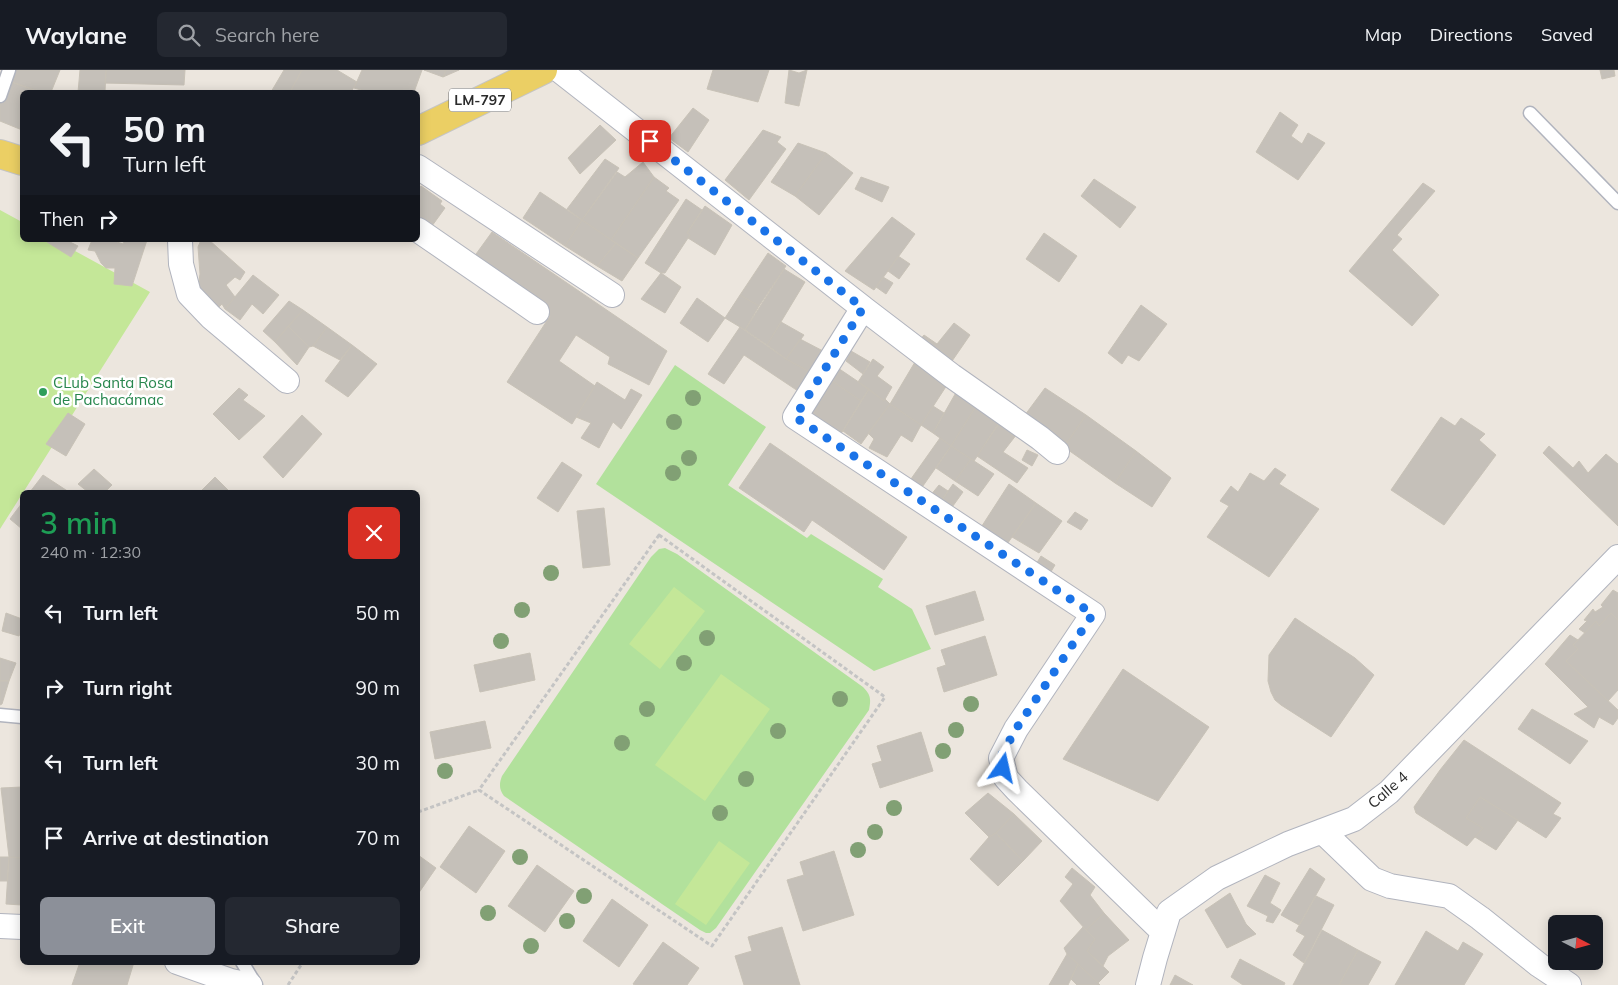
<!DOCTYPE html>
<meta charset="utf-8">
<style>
body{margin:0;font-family:Mulish,sans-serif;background:#242831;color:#f1f3f6;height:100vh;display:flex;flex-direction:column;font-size:19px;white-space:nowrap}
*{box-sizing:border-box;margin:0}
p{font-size:16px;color:#9ea1a6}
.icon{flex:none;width:28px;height:28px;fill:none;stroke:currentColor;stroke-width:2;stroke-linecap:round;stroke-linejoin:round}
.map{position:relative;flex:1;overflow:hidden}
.details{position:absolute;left:20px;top:420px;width:400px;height:475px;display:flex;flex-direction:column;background:#171b24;border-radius:8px;box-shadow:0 2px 12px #0003}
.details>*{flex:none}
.banner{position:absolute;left:20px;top:20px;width:400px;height:152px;border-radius:8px;box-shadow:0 2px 12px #0003;background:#171b24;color:#f1f3f6;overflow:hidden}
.needle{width:32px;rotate:96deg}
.controls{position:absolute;left:1548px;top:845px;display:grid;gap:10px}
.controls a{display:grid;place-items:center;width:55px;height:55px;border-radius:8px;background:#171b24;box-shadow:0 2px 12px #0003;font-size:25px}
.pin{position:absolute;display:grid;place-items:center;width:42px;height:42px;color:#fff;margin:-21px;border-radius:10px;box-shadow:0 2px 8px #0006}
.me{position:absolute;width:55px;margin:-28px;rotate:11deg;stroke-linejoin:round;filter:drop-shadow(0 0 4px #0008)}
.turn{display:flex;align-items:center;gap:18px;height:105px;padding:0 20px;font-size:22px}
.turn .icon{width:65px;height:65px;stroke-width:2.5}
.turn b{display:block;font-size:35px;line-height:42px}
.then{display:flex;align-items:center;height:48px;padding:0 20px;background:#0003;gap:10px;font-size:19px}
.round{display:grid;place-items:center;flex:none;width:52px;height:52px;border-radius:8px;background:#242831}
.summary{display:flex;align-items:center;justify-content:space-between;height:85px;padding:0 20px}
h1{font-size:30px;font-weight:600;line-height:38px;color:#1e9e55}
.cta{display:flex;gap:10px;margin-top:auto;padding:10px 20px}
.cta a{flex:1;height:58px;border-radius:8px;background:#8c9099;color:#fff;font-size:20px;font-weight:600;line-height:58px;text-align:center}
.cta a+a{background:#242831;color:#f1f3f6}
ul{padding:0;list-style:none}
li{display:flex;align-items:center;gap:15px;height:75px;padding:0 20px}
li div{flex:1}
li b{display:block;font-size:19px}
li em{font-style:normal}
header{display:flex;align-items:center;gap:30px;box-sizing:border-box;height:70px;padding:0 25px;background:#171b24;border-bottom:1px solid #363941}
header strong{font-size:24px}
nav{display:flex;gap:28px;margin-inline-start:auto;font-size:18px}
.search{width:350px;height:45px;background:#242831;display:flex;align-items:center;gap:12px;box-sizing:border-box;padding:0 18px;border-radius:8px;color:#9ea1a6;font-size:19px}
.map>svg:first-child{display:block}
.green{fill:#b2e19c}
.pitch{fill:#c4e798}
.building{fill:#c5c0b9;stroke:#c8c2b7}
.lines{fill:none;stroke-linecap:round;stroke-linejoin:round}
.lane-casing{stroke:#b1b4be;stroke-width:15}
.street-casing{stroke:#b1b4be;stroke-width:26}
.primary-casing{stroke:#c4c4c4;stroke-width:30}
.path{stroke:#c4c4c4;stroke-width:3;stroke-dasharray:4 2.5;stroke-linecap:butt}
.lane{stroke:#fff;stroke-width:12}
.street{stroke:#fff;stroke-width:24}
.primary{stroke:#ebcf64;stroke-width:28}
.tree{fill:#81a074}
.route{stroke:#1a73e8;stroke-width:9;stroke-dasharray:0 16.2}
.leisure-dot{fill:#2e9e5b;stroke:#fff;stroke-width:2}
.labels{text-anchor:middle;stroke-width:5;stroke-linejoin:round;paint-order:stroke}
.shield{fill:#fff;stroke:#6b6b6b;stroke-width:1}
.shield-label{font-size:14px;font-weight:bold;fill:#2b2b2b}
.leisure-label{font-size:15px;fill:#27864d;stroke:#fff;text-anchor:start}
.street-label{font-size:15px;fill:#2b2b2b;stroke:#fff}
</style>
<header>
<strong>Waylane</strong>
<div class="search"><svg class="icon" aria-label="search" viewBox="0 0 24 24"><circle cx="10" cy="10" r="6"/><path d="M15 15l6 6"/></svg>Search here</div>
<nav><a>Map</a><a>Directions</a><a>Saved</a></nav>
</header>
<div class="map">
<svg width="1618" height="915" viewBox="0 0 1618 915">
<rect width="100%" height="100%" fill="#ece6de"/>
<path class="green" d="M675 295 766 357 728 415 807 468 811 464 883 509 878 517 912 539 931 579 874 601 596 414Z
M665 478 677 484 863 617C871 625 871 629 869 640L716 858 710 863H706L700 860 504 726C499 719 499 714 502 706L651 487 659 479Z"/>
<path class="pitch" d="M0 140 22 152V170H55L150 222 0 459Z
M674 517 705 541 660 599 629 574Z
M721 604 770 639 705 731 655 695Z
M719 771 750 793 706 855 675 834Z"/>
<path class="building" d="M15 0H60L51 22H40L12 12Z
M80 0H106L105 22H78Z
M106 0H185L184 15 105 13Z
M284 0H302L290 22H271Z
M302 0H337L357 12 351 22H290Z
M362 0H422L414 22H368L354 18Z
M424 0H446L443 7Z
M446 0H459L443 7Z
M713 0H769L758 32 707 19Z
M789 0 799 3 807 0 799 36 785 33Z
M1600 0H1614L1615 6 1602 9Z
M8 11 40 22H22V60L0 51V33Z
M693 38 709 50 688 82 669 68Z
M1280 42 1298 55 1291 66 1302 74 1308 63 1325 73 1298 110 1256 82Z
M600 55 616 70 580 104 568 88Z
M763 60 781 67 777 72 786 79 749 130 725 110Z
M798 73 826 83 795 126 771 112Z
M826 83 853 103 819 145 795 126Z
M605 89 619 98 582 150 567 139Z
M643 92 654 107 611 170 582 150 617 102 625 107Z
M654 107 669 118 666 121 679 130 638 188 611 170Z
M861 107 889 117 882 132 855 119Z
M1094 109 1136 137 1120 158 1081 126Z
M1423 113 1435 121 1397 165 1402 169 1392 180 1439 225 1412 256 1349 201Z
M421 116 442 131 440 134 445 138 429 160 418 152V120Z
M540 122 582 150 565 176 523 148Z
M686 129 702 140 687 163 690 165 665 203H661L645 193Z
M705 136 732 155 715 185 688 168 690 165 687 163Z
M892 147 915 164 874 220 845 201Z
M582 150 616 173 597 196 565 176Z
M492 162 667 281 649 315 608 294 610 287 576 265 559 291 595 316 572 354 507 312 550 246 471 191Z
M1044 163 1077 186 1059 212 1026 189Z
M48 170H66L78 176 71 187 47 172Z
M92 170H111L123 174 125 170H147L132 216 114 214 115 198H106L101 193 95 181 88 180Z
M201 170H209L245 202 240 210 235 207 226 215 235 227 225 239 222 234 216 240 197 225 200 204 198 177Z
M616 173 638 188 622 211 597 196Z
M768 183 786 196 759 236 740 225Z
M898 186 910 194 899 209 888 201Z
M784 199 805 212 767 275 745 260Z
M661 203 681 217 665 243 641 229Z
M253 205 279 225 263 244 252 234 240 250 225 239Z
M883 207 893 213 886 224 876 217Z
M740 225 759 236 745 260 725 248Z
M697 228 725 248 708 272 680 253Z
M289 231 303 240 275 272 263 261Z
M1141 235 1167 254 1139 291 1128 285 1122 294 1108 283Z
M303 240 327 257 313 276 309 277 288 256Z
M781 252 804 265 786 289 767 275Z
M954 253 970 265 950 294 919 271 924 265 937 274Z
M288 256 309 277 297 295 275 272Z
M327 257 352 275 340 290 313 276Z
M740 257 786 289 810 302 801 323 744 285 724 314 708 304Z
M800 269 823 281 810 302 786 289Z
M352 275 377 294 348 327 325 311Z
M851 281 870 292 863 304 846 291Z
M873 289 884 297 877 306 892 317 884 331 858 312Z
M915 292 947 315 921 355 890 334Z
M835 296 869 319 861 331 828 308Z
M828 308 861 331 839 367 806 344Z
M597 312 625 330 631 319 642 325 621 359 613 352 599 378 581 368 591 353 576 347Z
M239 318 248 325 243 330 265 346 239 370 213 344Z
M1045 318 1086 345 1064 377 1025 345Z
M869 319 884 331 885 329 890 334 861 374 843 361Z
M958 319 978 333 951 376 933 363Z
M978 333 1002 348 974 391 951 376Z
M890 334 921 355 912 372 901 365 887 387 869 378 874 369 868 363Z
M933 336 944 343 933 363 921 355Z
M68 343 85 354 66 386 46 374Z
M302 345 322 364 283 408 263 387Z
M1086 345 1136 381 1115 413 1064 377Z
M1441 347 1455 356 1461 348 1485 364 1479 370 1496 385 1444 455 1391 420Z
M1000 352 1017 364 1003 382 1028 398 1017 413 977 386Z
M940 368 951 376 918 423 906 416Z
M770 373 907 467 884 500 812 450 804 462 739 418Z
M951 376 971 389 955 411 936 398Z
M1549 376 1573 398 1579 391 1588 403 1606 384 1618 394V456L1543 383Z
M1027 380 1038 385 1032 396 1022 390Z
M1136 381 1171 408 1152 437 1115 413Z
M971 389 994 404 978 426 955 411Z
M562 392 582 405 558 442 537 428Z
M1275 398 1286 405 1279 414 1319 439 1269 507 1207 467 1229 436 1220 431 1231 416 1238 422 1250 403 1264 411Z
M94 399 112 415 105 422H88L78 414Z
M43 405 69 422H30Z
M215 407 230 422H200Z
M953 414 963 422 950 440 940 433Z
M1009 414 1036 433 1005 477 978 462Z
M939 415 948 421 940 433 930 426Z
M22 433V459L10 449Z
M1036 433 1062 451 1039 483 1012 467Z
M604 438 610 495 583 498 577 441Z
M1075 442 1088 450 1081 460 1067 452Z
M1041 486 1055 495 1049 505 1035 496Z
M1613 520 1618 523V550L1611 543 1599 556 1596 551 1585 563 1579 559 1587 551 1584 550 1593 539 1595 542 1603 537 1601 535Z
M975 521 984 550 935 565 926 536Z
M6 543 22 549V561H21L19 566 2 561Z
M1611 543 1618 550V620L1608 631 1566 591 1578 579 1573 575 1596 551 1599 556Z
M1295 548 1355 588 1374 605 1331 667 1281 635 1275 630 1271 622 1268 611 1269 585Z
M1570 565 1578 570 1573 575 1578 579 1566 591 1618 640V648L1613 655 1599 647 1594 658 1574 644 1588 637 1545 594Z
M985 566 997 605 944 622 937 598 946 595 941 580Z
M530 583 535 610 480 622 474 595Z
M0 588 16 593 9 611H0Z
M1123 599 1209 657 1158 731 1063 689Z
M0 611H9L2 634 0 635Z
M1532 639 1588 671 1570 694 1518 659Z
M485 651 491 678 435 689 430 662Z
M921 662 933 701 880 718 872 694 882 691 877 676Z
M1464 670 1561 733 1553 744 1561 748 1546 768 1480 727 1466 748 1483 758 1467 776 1416 743 1414 737 1440 700Z
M22 717V788L9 787 1 718Z
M988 723 1014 744 996 763 989 767 965 743Z
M1480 727 1518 750 1496 780 1475 767 1483 758 1466 748Z
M1014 744 1042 771 1023 791 996 763Z
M469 756 505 781 476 823 440 797Z
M996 763 1023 791 998 816 970 789 989 767Z
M834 781 854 845 803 861 787 810 804 805 800 792Z
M418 785 436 798 418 824Z
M0 787H9L7 811H0Z
M9 787 22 788V835L6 834Z
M537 795 574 821 545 862 508 836Z
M1072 798 1095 817 1090 825 1104 843 1086 860 1060 831 1073 814 1065 807Z
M1310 798 1325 809 1299 855 1281 845Z
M1265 805 1280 813 1270 833 1281 840 1273 853 1266 851 1268 846 1247 836Z
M1230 823 1246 854 1256 864 1227 878 1205 840Z
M1316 826 1334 835 1304 893 1293 885 1305 866 1296 861Z
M612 829 648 855 619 897 583 871Z
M1104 843 1129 870 1108 886 1103 896 1087 881 1095 869 1086 860Z
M782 857 800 915H744L735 886 752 881 748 867Z
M1083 857 1095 869 1087 881 1109 902 1098 913 1067 884 1064 878Z
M1322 860 1358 880 1339 915H1293Z
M1426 861 1458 881 1463 872 1483 884 1464 915H1395Z
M663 872 699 898 687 915H635L633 914Z
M1358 880 1381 892 1368 915H1339Z
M1067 884 1078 894 1068 915H1049Z
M1240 889 1285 913 1284 915H1243L1231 907Z
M80 892H134L127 915H72Z
M1078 894 1098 913 1100 915H1077L1071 909Z
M1175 905 1193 915H1170Z"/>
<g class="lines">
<g class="lane-casing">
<path id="lane" d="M0 26 9 0
M1530 43 1618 133
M0 645 22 647
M242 892 256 915"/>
</g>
<g class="street-casing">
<path id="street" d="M559 0 863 238 795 347 1093 544 1016 659 1001 688 1006 708 1017 720 1163 862
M418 97 612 225
M418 160 537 242
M180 170 181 194 189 224 211 247 287 311
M863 238 952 306 1040 368 1057 382
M1322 761 1372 809 1390 816 1449 826 1480 848 1539 895 1569 915
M0 856 22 857
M177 892 231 911 250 915
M1148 915 1155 888 1169 842 1217 808 1288 774 1354 749 1389 722 1618 487"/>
</g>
<g class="primary-casing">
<path id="primary" d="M418 61 543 0
M0 84 22 91"/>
</g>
<path class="path" d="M659 465 885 627 712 876 479 720Z
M418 742 479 720
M288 915 303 892"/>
<use href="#lane" class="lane"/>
<use href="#street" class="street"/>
<use href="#primary" class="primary"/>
</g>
<g class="tree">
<circle cx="693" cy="328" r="8"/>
<circle cx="674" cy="352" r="8"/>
<circle cx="689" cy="388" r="8"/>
<circle cx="673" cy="403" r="8"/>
<circle cx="551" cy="503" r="8"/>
<circle cx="522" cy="540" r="8"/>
<circle cx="707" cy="568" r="8"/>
<circle cx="501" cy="571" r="8"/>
<circle cx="684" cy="593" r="8"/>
<circle cx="840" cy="629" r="8"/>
<circle cx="971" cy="634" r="8"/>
<circle cx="647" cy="639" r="8"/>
<circle cx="956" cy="660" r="8"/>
<circle cx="778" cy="661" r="8"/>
<circle cx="622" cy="673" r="8"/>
<circle cx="943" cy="681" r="8"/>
<circle cx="445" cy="701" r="8"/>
<circle cx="746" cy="709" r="8"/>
<circle cx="894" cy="738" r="8"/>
<circle cx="720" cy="743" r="8"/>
<circle cx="875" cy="762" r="8"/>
<circle cx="858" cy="780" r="8"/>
<circle cx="520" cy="787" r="8"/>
<circle cx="584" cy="826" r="8"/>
<circle cx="488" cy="843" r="8"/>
<circle cx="567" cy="851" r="8"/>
<circle cx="531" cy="876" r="8"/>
</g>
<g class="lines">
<path class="route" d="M650 71 863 238 795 347 1093 544 1016 659 1000 688 1003 698"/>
</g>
<circle class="leisure-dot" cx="43" cy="322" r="5"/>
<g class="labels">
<rect class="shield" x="449" y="18.5" width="62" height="23" rx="4"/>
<g class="shield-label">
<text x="480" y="35">LM-797</text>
</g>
<g class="leisure-label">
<text x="53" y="318">CLub Santa Rosa<tspan x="53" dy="17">de Pachacámac</tspan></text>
</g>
<g class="street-label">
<text transform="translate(1388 720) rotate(-41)" y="5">Calle 4</text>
</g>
</g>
</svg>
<div class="controls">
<a><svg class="needle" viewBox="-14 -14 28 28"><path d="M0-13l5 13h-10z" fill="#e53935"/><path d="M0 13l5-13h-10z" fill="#9ea1a6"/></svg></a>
</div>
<div class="pin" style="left:650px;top:71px;background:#d93025"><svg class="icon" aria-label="arrive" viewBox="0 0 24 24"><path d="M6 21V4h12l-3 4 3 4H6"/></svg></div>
<svg class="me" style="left:1003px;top:698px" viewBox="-20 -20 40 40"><path d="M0-17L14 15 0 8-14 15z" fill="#1a73e8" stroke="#fff" stroke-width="4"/></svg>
<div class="banner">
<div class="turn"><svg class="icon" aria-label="left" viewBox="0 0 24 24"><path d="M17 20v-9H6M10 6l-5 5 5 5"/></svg><div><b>50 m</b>Turn left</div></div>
<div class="then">Then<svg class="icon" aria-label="right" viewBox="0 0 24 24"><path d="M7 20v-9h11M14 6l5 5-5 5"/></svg></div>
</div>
<section class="details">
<div class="summary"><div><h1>3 min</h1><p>240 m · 12:30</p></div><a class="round" style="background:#d93025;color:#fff"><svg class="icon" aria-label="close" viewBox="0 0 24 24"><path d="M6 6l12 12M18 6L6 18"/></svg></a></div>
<ul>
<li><svg class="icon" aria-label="left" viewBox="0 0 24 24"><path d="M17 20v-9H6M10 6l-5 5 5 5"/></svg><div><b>Turn left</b></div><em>50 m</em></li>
<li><svg class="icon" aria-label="right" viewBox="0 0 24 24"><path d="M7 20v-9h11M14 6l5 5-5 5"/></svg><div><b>Turn right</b></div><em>90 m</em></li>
<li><svg class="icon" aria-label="left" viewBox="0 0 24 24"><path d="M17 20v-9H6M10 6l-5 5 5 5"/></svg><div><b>Turn left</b></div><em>30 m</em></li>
<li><svg class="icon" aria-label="arrive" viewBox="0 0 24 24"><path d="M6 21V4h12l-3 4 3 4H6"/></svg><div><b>Arrive at destination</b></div><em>70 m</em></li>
</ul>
<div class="cta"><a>Exit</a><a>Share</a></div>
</section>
</div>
